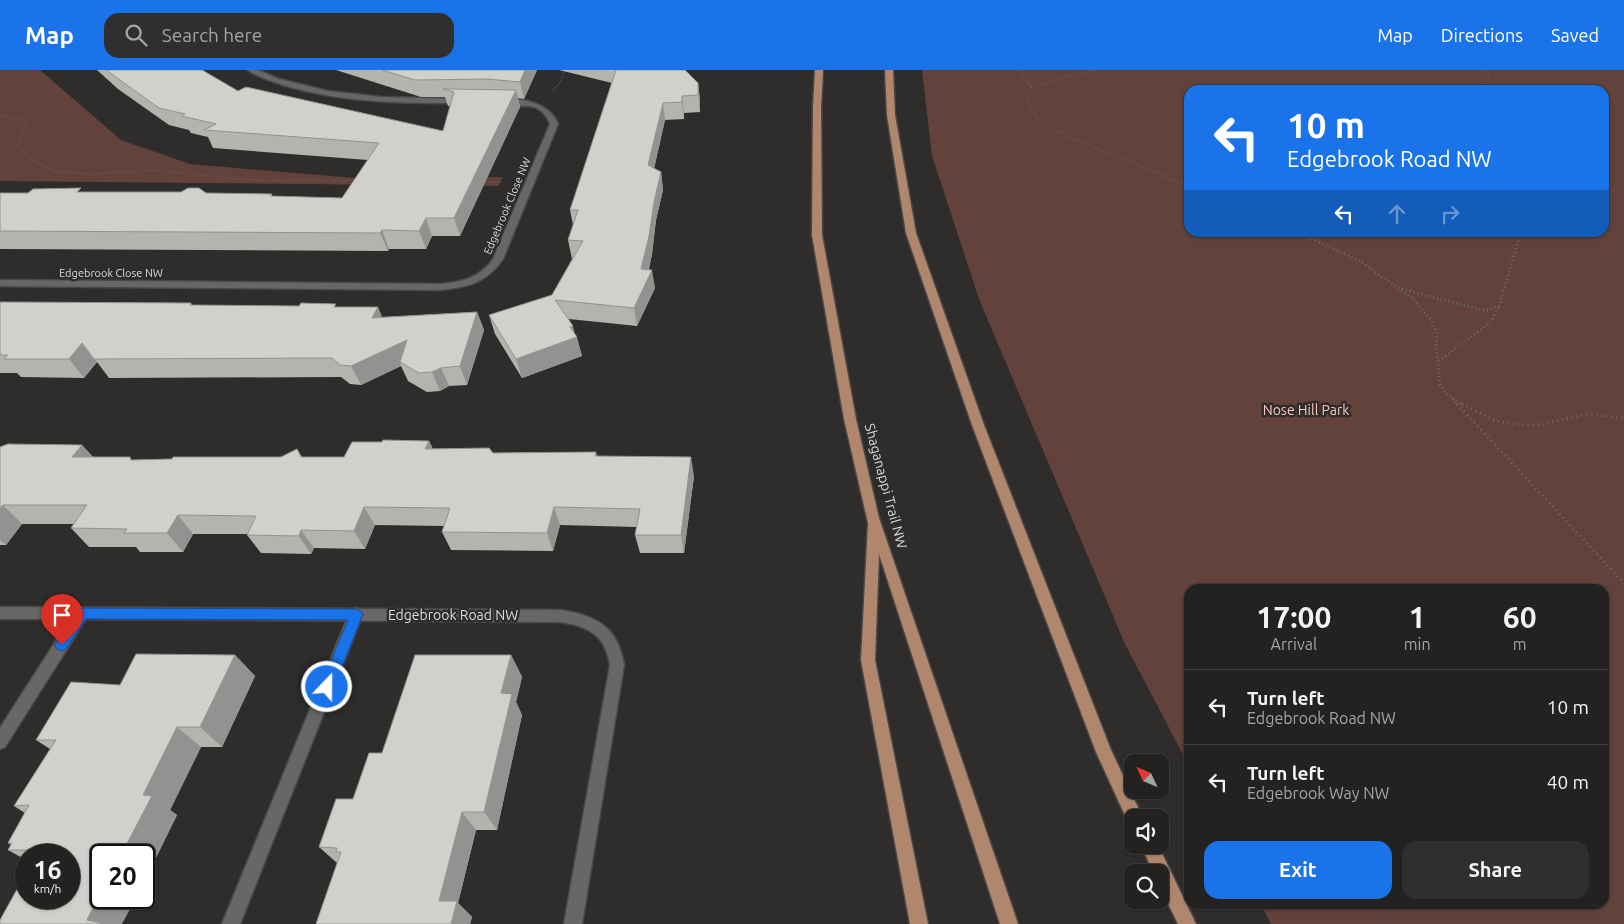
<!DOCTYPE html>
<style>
body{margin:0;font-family:Ubuntu,sans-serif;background:#2f2f2d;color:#f1f3f6;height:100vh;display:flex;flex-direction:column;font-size:19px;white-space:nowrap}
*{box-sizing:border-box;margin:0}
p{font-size:16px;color:#a3a4a5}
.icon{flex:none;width:28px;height:28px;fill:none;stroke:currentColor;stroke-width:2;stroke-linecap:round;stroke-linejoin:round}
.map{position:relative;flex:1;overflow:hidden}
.panel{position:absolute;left:1184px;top:514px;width:425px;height:325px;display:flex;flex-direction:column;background:#232220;border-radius:15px;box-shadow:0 1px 4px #0004,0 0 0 1px #403f3e}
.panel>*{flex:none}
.guide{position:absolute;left:1184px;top:15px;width:425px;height:152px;border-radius:15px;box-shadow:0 1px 4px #0004,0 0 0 1px #403f3e;background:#1a73e8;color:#fff;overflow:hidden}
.needle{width:32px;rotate:314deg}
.buttons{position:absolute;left:1124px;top:684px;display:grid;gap:10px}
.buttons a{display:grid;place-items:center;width:45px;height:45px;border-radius:10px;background:#232220;box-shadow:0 1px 4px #0004,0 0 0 1px #403f3e;font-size:25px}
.speed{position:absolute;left:15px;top:774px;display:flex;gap:10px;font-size:25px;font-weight:700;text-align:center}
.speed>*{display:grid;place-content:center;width:65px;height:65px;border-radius:50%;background:#232220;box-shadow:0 1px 4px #0004,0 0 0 1px #403f3e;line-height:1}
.speed small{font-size:12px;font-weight:400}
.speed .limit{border:2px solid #111;border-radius:8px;background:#fff;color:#111}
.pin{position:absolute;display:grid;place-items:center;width:42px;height:42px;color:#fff;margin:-51px -21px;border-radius:50% 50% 50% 0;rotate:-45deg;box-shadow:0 0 5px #0007}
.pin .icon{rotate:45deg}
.me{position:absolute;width:55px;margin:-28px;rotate:22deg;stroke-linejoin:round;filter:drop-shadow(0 0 4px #0008)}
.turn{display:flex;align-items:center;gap:18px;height:105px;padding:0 20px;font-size:22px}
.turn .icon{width:65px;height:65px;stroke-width:2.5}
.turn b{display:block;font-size:35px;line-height:42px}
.lanes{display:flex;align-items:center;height:48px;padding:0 20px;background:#0003;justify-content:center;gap:25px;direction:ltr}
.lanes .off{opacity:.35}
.eta{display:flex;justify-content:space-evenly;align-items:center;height:85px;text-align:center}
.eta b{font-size:30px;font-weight:600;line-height:35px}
.action{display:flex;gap:10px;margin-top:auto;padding:10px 20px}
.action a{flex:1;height:58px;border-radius:15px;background:#1a73e8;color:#fff;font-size:20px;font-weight:600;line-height:58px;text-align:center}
.action a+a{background:#2f2f2d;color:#f1f3f6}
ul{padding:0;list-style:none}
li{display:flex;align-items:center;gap:15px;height:75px;padding:0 20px;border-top:1px solid #403f3e}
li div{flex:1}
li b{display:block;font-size:19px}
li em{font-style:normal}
header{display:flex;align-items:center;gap:30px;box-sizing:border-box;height:70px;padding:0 25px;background:#1a73e8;color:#fff}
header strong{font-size:24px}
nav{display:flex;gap:28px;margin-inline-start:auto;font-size:18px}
.search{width:350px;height:45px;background:#2f2f2d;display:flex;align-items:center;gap:12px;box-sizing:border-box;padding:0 18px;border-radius:15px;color:#a3a4a5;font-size:19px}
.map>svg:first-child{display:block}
.green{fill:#62423b;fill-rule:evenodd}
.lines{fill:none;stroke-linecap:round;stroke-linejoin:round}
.lane-casing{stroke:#4a4847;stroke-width:3}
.street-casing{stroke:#4a4847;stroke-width:3}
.primary-casing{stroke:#4a4847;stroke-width:3}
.path-far2{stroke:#6e6d6b;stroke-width:2;stroke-dasharray:0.5 2.5;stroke-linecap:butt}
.path-far1{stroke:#6e6d6b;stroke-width:2.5;stroke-dasharray:1 3;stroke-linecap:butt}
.path{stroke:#6e6d6b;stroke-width:3;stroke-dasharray:1 4;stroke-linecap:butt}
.lane{fill:#696765;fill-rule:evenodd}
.street{fill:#696765;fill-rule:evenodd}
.primary{fill:#b0876d;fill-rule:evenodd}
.wall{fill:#b4b3b0}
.shaded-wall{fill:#929290}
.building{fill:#d1d0cd;stroke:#929290}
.route{fill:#1a73e8;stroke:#114b97}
.labels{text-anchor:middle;stroke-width:5;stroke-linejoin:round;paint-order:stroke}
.far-street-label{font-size:11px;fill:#dcdbda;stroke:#2f2d2b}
.park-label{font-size:14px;fill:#f9c8bd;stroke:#2f2d2b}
.street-label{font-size:14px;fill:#dcdbda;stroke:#2f2d2b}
</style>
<header>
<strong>Map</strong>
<div class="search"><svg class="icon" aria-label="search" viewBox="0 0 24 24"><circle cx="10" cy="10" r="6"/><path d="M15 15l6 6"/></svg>Search here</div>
<nav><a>Map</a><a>Directions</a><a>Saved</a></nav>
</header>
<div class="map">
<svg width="1624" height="854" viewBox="0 0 1624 854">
<rect width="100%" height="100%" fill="#2f2d2b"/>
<path class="green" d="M0 0H40L121 70 190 94 366 109 503 107 498 116 0 111Z
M922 0H1624V854H1271L1261 834H1604V519H1189V696L1125 574 979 229 932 86ZM1189 20H1604V162H1189Z"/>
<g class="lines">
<g class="lane-casing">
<path id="lane" d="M356 538 361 540 363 544 240 854H222L349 544 351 540Z"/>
</g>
<g class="street-casing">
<path id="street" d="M248 0H258L279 9 328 21 381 27 462 29 466 31 462 33C402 33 342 33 283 15 272 11 257 7 248 0Z
M499 30C521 27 549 32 558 54L503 189C486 213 469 217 440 220L0 216V210L440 214C462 212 480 208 493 189L550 54C538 24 514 43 498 32Z
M0 537 561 540C597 546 618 557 624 595L582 854H564L610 595C605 565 590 557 561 552L86 549 5 677 0 679V658L70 549H0Z"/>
</g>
<g class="primary-casing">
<path id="primary" d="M815 0H823L821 37 822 165 856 349 879 448 1018 854H1000L879 484 875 590 928 854H910L861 590 868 453 844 349 812 165 813 37Z
M885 0H893L895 45 916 163 984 355 1111 680 1143 748H1132V755L1129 754 1096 682 972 355 906 163 887 45Z
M1141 775H1158L1196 854H1178L1160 817V802H1153Z"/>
</g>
<path class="path-far2" d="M1019 0 1031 17 1028 30 1037 49 1066 66 1189 116
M1031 17 1095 0
M553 20 559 14 565 0
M1476 20 1489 8 1487 0
M0 46 25 50 26 57 17 75 30 90 54 101 72 103 93 104 153 100 253 110 356 111
M482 112H503"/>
<path class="path-far1" d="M1297 162 1360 191 1412 228 1431 250 1437 263 1436 276 1440 315 1448 325 1464 335
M1402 219 1485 241 1499 236 1521 162
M1439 291 1491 252 1499 236
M1452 329 1458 335"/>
<path class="path" d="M1457 334 1624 513
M1462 334 1496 351 1519 355H1540L1587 344 1624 348"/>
<use href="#lane" class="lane"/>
<use href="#street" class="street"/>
<use href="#primary" class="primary"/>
</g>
<path class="wall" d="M97 0H202L238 21 443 61 450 36H448L445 27H421L336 0H537L524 29 518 28 520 37 460 166H432L426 179H389L388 181 0 179V123H28L83 122 272 124V126L342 128 368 90 213 78 208 67 191 63 189 60 169 55 118 19Z
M559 0H685L698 13 700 30V42L684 43V49L665 50 654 98 661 102 663 120 656 150 652 184 649 199 655 218 637 256 569 249 575 264 582 286 522 308 495 264 489 245 552 225 572 189 568 170 573 155 570 140 612 13Z
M0 232 191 233 192 235 338 237 382 247 477 242 484 260 467 315 449 316 440 321 427 322 408 311 401 296 361 315 350 314 341 307 109 308 97 292 84 308 21 307 17 303H0Z
M429 371 433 379 493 383 596 382 597 386 694 406 684 483H640L635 465 637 457 560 455 553 481 451 480 442 462 444 456 375 455 365 479 314 478 311 484 261 483 247 465 248 464H193L183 482H140L136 477H89L71 458 74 454H22L6 475H0V377L82 375 93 387 132 390 281 387 297 379 302 387H344L382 372Z
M235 585 255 606 222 677H201L170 740 177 745 144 812V785H26V790L8 780 11 775 8 773 25 743 14 736 50 679 36 670 120 615Z
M511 585 522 607 516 632 522 645 497 760H476L458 833 472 847 470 854H316L337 793 319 777 353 729 382 683Z"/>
<path class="shaded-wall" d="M525 0H537L524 29 520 12Z
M698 13 700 30V42L698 25Z
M516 20 520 37 460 166 454 148Z
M682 26 684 43V49L682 32Z
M663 33 665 50 651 113 648 95Z
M661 102 663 120 656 150 652 184 645 213 652 200 655 218 637 256 634 238 654 132Z
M426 148 432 166 426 179 419 161Z
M382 160 389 179 388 181 380 163Z
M378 237 386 256 372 248Z
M477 242 484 260 467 315 460 296Z
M573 256 576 268 577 267 582 286 522 308 516 289Z
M407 270 400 292 401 296 361 315 351 296Z
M82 273 97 292 84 308 69 289Z
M441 298 449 316 440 321 432 302Z
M429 371 437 389 425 379Z
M82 375 98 393 72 387Z
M691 387 694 406 684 483 681 465Z
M3 435 22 454 6 475 0 470V439Z
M364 437 375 455 365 479 354 461Z
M554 437 560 455 553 481 547 463Z
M178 445 193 464 183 482 167 463Z
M301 460 314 478 311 484 299 466Z
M235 585 255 606 222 677 200 657Z
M511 585 522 607 516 632 522 645 497 760 484 742 501 623Z
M177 657 201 677 170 740 177 745 144 812V785H121L143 725Z
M462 742 476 760 458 833 472 847 470 854H451L439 831Z
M101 822V828H136L122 854H95L87 850Z"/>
<path class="building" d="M106 0H202L238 21 246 17 443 61 454 22 443 19 516 20 454 148H426L419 161 382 160 380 163 0 161V123H28L33 119 81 118 77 122H181L188 118H199L206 123 272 124 270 126 342 128 379 73 204 60 216 54 182 46 185 44 159 38Z
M382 0H525L520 12 487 9 415 10Z
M616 0H685L698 13V25L682 26V32L663 33 648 95 661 102 654 132 649 166 641 199 652 200 634 238 555 230 573 256 570 257 577 267 516 289 489 245 552 225 583 171 568 170 578 140H570Z
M0 232 191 233 190 235 299 236 301 233 336 234 334 237H378L372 248 477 242 460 296 441 298 432 302 419 303 400 292 407 270 351 296 340 295 332 288 94 289 82 273 69 289H4L8 285H0Z
M383 370 429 371 425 379 489 378 493 383 596 382 595 386 691 387 681 465H635L640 439 554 437 547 463 442 462 450 438 364 437 354 461 301 460 299 466 247 465 256 446 178 445 167 463H124L127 459 71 458 87 435H3L0 439V377L8 374 82 375 72 387H130L131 390 172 389 173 387H281L297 379 301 387H344L352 372H382Z
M136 584 235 585 200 657H177L143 725 152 726 121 785H101V822L87 850 101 853 100 854H0V850L26 803V828H69V785H36L39 780H8L12 773H8L29 735 14 736 56 670H36L71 612 120 615Z
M415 585H511L501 623 512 624 484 742H462L439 831H457L451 854H316L341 782H336L337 778 319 777 336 729H353L369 683H382Z"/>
<path class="route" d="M82 538 356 539 361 541 363 544 334 617 332 622 327 623 322 622 320 617 348 550 86 549 66 579 62 581 57 579 55 575 57 571 78 539Z"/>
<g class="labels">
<g class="far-street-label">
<text transform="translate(507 136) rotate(-67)" y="4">Edgebrook Close NW</text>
<text x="111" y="207">Edgebrook Close NW</text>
</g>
<g class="park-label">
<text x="1306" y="345">Nose Hill Park</text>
</g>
<g class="street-label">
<text transform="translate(886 416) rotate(75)" y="5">Shaganappi Trail NW</text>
<text x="453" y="550">Edgebrook Road NW</text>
</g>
</g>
</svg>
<div class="buttons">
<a><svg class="needle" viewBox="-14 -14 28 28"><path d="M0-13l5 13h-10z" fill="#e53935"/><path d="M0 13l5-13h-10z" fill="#a3a4a5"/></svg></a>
<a><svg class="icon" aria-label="sound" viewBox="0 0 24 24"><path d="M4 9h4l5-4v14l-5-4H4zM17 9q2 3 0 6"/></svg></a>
<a><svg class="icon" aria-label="search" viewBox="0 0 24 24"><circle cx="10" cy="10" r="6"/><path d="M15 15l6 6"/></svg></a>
</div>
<div class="speed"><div>16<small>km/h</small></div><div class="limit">20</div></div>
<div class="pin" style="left:62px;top:575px;background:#d93025"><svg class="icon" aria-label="arrive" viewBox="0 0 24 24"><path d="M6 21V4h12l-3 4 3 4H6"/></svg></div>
<svg class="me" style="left:327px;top:617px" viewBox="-20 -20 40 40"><circle r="17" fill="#1a73e8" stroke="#fff" stroke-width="3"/><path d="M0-11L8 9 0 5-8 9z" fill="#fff"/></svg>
<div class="guide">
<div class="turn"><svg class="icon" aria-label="left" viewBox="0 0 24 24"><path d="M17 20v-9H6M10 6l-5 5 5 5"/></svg><div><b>10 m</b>Edgebrook Road NW</div></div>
<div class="lanes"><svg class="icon" aria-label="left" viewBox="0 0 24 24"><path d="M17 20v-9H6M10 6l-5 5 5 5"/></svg><svg class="icon off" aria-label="ahead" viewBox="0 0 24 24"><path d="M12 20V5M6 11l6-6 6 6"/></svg><svg class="icon off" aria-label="right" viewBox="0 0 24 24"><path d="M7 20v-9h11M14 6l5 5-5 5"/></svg></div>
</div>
<section class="panel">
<div class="eta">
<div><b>17:00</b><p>Arrival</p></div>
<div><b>1</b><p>min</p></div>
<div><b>60</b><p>m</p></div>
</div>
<ul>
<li><svg class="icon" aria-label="left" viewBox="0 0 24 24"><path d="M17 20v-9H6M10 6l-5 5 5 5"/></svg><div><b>Turn left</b><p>Edgebrook Road NW</p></div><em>10 m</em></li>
<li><svg class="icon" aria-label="left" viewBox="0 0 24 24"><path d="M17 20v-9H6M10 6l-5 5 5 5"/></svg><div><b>Turn left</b><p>Edgebrook Way NW</p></div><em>40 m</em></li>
</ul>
<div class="action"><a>Exit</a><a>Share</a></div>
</section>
</div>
